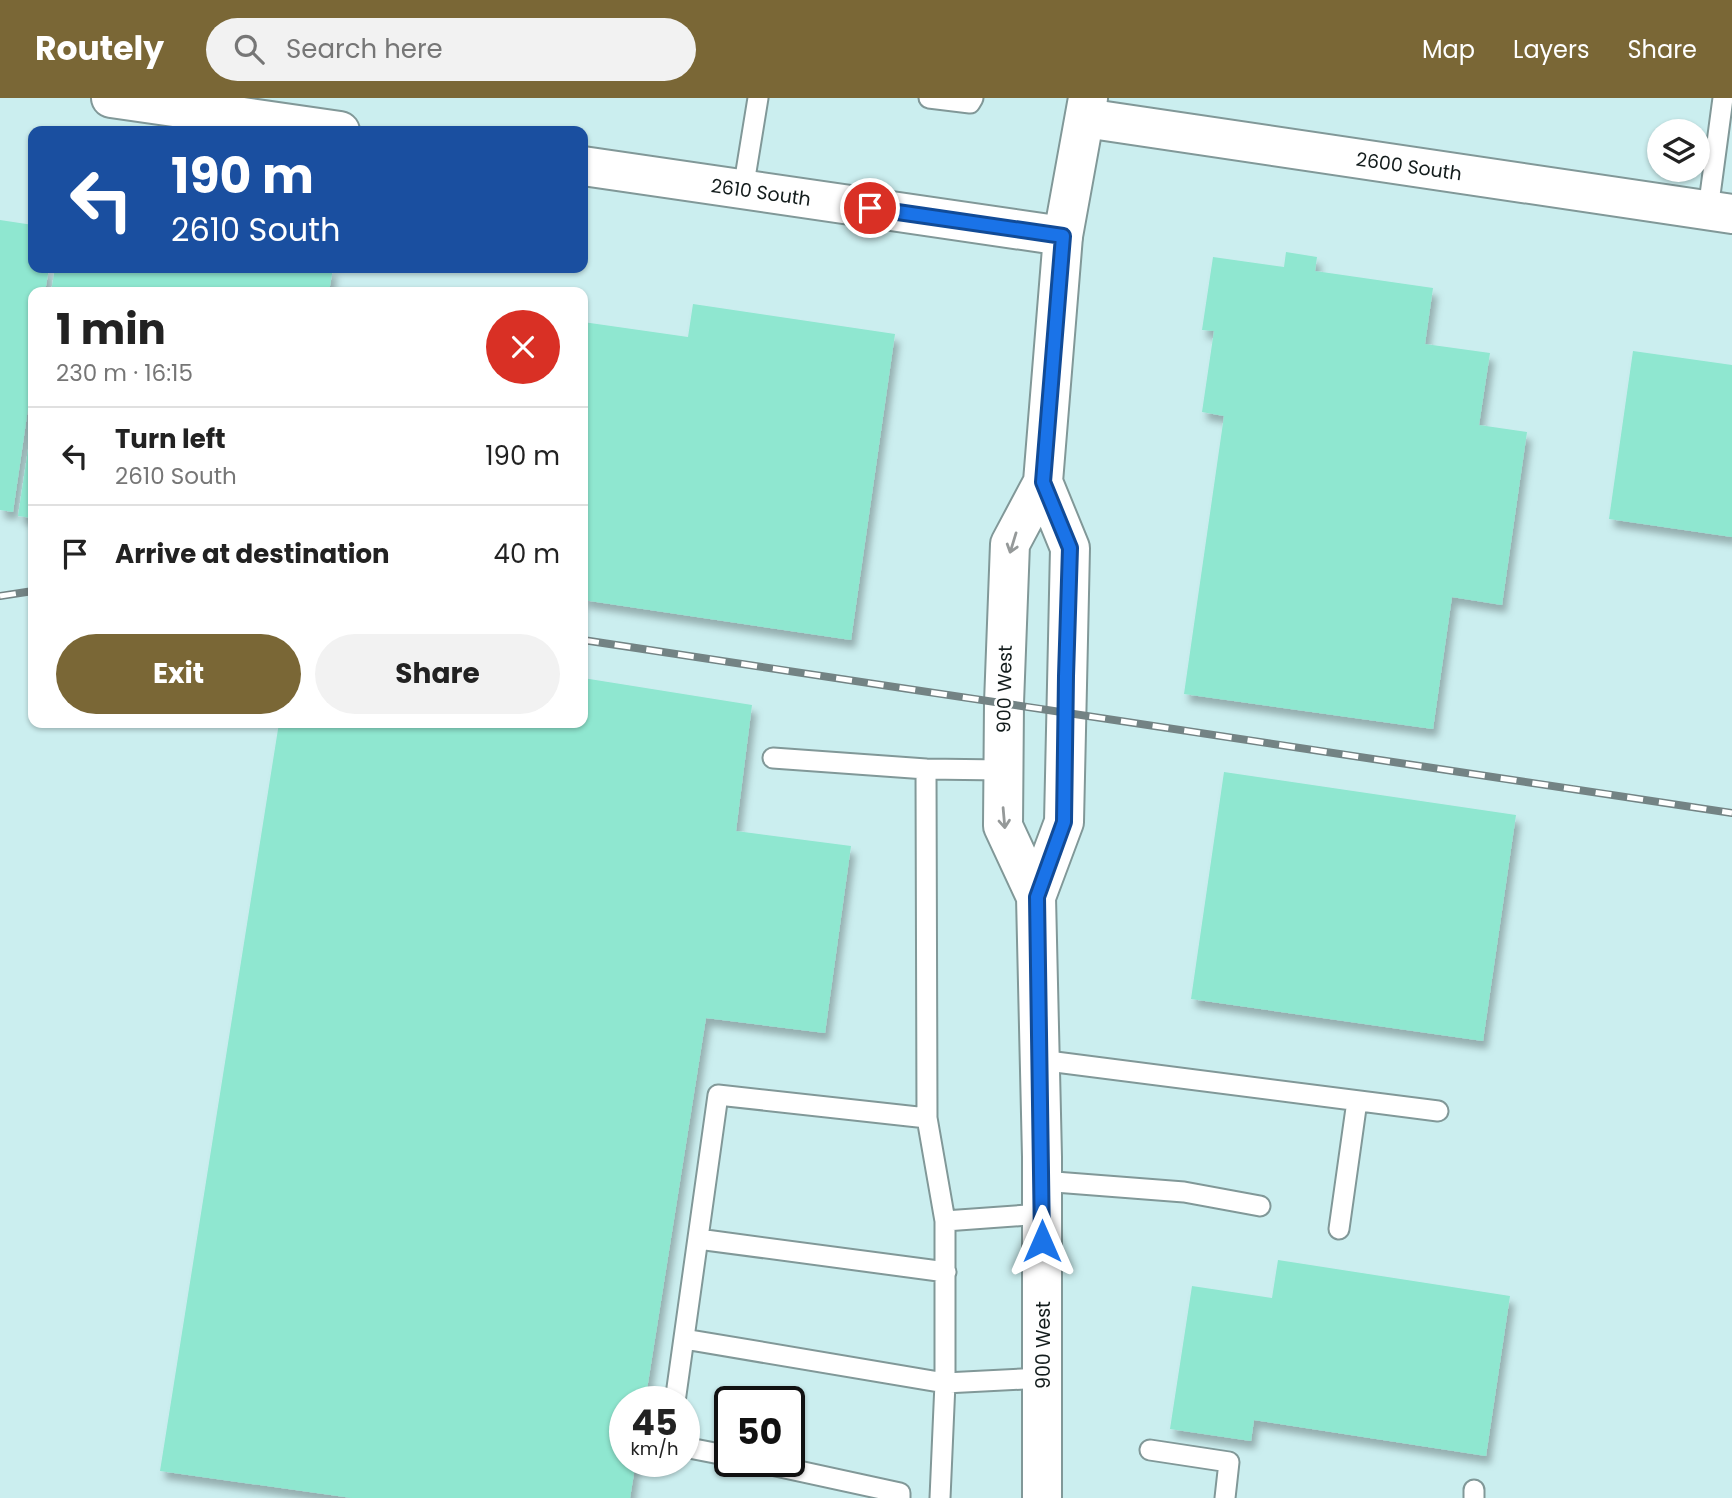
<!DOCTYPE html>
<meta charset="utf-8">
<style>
body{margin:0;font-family:Poppins,sans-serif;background:#f2f2f2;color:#222;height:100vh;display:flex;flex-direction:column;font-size:26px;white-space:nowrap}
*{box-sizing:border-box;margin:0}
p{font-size:23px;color:#767676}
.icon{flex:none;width:38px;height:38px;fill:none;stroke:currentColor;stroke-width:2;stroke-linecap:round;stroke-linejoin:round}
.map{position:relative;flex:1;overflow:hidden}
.panel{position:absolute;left:28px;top:189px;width:560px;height:441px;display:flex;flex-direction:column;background:#fff;border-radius:14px;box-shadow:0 2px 5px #0004}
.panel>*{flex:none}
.guide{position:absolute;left:28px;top:28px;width:560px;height:147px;border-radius:14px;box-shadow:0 2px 5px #0004;background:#1a4fa0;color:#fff;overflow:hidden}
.fabs{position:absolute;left:1647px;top:21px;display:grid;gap:14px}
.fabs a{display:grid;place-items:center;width:63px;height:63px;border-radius:50%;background:#fff;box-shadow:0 2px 5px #0004;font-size:35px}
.speed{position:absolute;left:609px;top:1288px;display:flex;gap:14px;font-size:35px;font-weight:700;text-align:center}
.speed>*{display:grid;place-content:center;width:91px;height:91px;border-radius:50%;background:#fff;box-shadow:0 2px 5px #0004;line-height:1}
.speed small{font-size:18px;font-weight:400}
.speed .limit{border:4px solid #111;border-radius:10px;background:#fff;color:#111}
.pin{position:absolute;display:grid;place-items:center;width:60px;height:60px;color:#fff;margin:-30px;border:4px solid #fff;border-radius:50%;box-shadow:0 2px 7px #0007}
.me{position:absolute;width:77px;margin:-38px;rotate:0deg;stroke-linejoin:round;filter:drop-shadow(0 0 5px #0008)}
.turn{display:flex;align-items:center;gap:24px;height:147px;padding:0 28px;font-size:32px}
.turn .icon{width:91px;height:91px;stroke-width:2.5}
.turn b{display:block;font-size:49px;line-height:60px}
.round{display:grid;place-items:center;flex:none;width:74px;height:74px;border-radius:37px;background:#f2f2f2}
.summary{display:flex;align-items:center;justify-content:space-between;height:119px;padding:0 28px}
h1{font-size:42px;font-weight:700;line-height:52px}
.action{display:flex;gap:14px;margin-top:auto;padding:14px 28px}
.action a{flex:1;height:80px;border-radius:42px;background:#7a6736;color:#fff;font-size:28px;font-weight:700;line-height:80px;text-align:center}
.action a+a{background:#f2f2f2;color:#222}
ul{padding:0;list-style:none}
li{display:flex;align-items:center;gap:21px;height:98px;padding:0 28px;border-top:2px solid #e0e0e0}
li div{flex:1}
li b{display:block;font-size:26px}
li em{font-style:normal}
header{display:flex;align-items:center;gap:42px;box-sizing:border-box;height:98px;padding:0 35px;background:#7a6736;color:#fff}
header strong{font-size:33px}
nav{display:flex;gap:38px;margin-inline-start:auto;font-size:24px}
.search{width:490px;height:63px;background:#f2f2f2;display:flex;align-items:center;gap:18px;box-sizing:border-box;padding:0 24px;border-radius:38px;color:#767676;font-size:26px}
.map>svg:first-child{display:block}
.built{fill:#cbeeef;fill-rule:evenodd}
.building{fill:#8fe7d0;filter:url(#shadow)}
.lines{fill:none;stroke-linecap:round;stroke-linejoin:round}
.lane-casing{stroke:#819898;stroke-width:23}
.street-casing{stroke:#819898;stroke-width:42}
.secondary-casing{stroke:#819898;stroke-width:42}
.lane{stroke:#fff;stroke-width:19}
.street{stroke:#fff;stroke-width:38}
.secondary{stroke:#fff;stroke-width:38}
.rail-casing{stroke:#738384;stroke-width:8}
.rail{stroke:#fff;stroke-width:5;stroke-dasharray:16;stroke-linecap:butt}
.oneway{stroke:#959999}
.route-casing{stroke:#114b97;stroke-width:18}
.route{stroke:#1a73e8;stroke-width:12}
.labels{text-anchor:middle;stroke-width:5;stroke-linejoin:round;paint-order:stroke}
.street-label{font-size:19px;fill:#131c1c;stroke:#fff}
</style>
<header>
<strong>Routely</strong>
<div class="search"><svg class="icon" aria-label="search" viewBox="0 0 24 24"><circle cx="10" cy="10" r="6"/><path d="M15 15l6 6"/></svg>Search here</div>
<nav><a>Map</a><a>Layers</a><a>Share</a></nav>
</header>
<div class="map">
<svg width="1732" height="1400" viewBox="0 0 1732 1400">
<defs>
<filter id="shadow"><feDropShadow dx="4.5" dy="8" stdDeviation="3.5" flood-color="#0004"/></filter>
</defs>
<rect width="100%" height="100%" fill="#dff8f9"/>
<path class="built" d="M0 0H1732V1400H0ZM33 33H583V170H33ZM1659 33H1698V72H1659ZM33 194H583V625H33ZM625 1304H684V1363H625ZM730 1304H789V1363H730Z"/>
<path class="building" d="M0 122 33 127V170H49L45 194H33V276L13 414 0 412Z
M1286 154 1317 159 1315 173 1433 190 1425 246 1490 255 1479 327 1527 334 1502 507 1452 499 1433 631 1184 596 1224 318 1202 314 1214 233 1202 232 1213 159 1284 169Z
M55 170H333L329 194H51Z
M693 206 895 236 851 542 583 502V224L688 239Z
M1633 253 1732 267V439L1609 421Z
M32 325H33V420L18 418Z
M583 580 752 607 736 733 851 748 825 935 706 920 645 1304H625V1363H636L630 1400H352L160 1373 279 625H583Z
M1224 674 1516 717 1483 943 1191 901Z
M1278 1162 1510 1198 1486 1358 1254 1322 1251 1343 1170 1331 1192 1188 1272 1200Z"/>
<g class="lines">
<g class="lane-casing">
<path id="lane" d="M929 0 970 5 973 0
M743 92 758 0
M1708 112 1723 0
M773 660 926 671
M1040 962 1438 1013
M927 1020 945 1123V1285L940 1400
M1042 1083 1184 1094 1260 1108
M945 1123 1042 1116
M1339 1131 1357 1003
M698 1141 946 1174
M684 1241 945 1285 1043 1280
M675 1304 718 997 927 1020 926 671 1003 672
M684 1349 730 1358
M1150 1352 1229 1364 1225 1400
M753 1363 900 1395V1400
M1474 1400V1392"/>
</g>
<g class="street-casing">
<path id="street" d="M111 0 340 33
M1085 20 1732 116
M583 68 1063 138"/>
</g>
<g class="secondary-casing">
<path id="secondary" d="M1036 799 1003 728 1004 605 1010 446 1043 384 1063 138 1088 0
M1042 1400V1059L1036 799 1064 724 1070 450 1043 384"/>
</g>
<use href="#lane" class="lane"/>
<use href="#street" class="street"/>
<use href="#secondary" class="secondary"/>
<g class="rail-casing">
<path id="rail" d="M0 498 33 493
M583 542 1732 715"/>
</g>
<use href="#rail" class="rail"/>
</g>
<defs><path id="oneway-shaft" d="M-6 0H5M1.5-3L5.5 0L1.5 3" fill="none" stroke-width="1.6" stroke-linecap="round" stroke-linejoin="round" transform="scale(1.75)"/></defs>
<g class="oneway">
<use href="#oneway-shaft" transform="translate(1013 445) rotate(107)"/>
<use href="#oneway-shaft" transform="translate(1004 720) rotate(85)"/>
</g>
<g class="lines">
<g class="route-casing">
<path id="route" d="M870 110 1063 138 1043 384 1070 450 1066 578 1064 724 1037 799 1042 1143"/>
</g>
<use href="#route" class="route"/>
</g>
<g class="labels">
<g class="street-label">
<text transform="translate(1409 68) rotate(8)" y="7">2600 South</text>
<text transform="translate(761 94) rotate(8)" y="7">2610 South</text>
<text transform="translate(1004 591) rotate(-89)" y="7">900 West</text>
<text transform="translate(1043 1247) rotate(-90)" y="7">900 West</text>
</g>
</g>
</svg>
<div class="fabs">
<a><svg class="icon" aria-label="layers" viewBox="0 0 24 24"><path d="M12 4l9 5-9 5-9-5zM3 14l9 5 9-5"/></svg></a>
</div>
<div class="speed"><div>45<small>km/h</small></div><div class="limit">50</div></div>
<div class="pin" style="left:870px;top:110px;background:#d93025"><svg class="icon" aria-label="arrive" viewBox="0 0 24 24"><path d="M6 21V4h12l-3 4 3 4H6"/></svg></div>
<svg class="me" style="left:1042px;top:1143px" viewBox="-20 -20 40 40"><path d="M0-17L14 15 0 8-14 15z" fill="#1a73e8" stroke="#fff" stroke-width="4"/></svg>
<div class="guide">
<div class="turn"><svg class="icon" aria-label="left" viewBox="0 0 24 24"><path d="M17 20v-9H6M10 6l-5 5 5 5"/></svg><div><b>190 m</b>2610 South</div></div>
</div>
<section class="panel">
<div class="summary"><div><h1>1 min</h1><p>230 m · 16:15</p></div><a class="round" style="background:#d93025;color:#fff"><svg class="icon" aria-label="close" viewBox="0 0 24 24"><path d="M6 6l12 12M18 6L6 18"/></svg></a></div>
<ul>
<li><svg class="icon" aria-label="left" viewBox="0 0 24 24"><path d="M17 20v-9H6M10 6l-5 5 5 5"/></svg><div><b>Turn left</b><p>2610 South</p></div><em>190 m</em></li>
<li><svg class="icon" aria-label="arrive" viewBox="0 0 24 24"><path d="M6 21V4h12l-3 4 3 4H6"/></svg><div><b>Arrive at destination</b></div><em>40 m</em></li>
</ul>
<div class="action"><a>Exit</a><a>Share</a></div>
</section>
</div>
